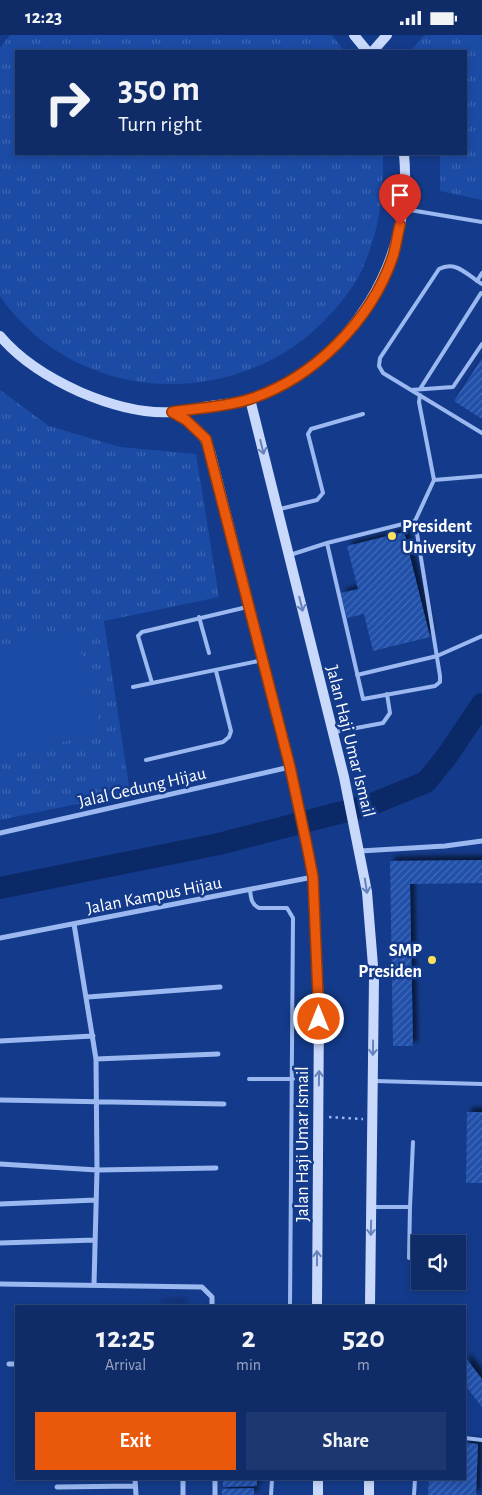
<!DOCTYPE html>
<style>
body{margin:0;font-family:"Alegreya Sans",sans-serif;background:#1d3871;color:#f1f3f6;height:100vh;display:flex;flex-direction:column;font-size:19px;white-space:nowrap}
*{box-sizing:border-box;margin:0}
p{font-size:16px;color:#9ba7c0}
.icon{flex:none;width:28px;height:28px;fill:none;stroke:currentColor;stroke-width:2;stroke-linecap:round;stroke-linejoin:round}
.map{position:relative;flex:1;overflow:hidden}
.side{position:absolute;left:15px;top:1270px;width:451px;height:175px;display:flex;flex-direction:column;background:#0f2c68;border-radius:0px;box-shadow:0 2px 8px #0003,0 0 0 1px #2f487c}
.side>*{flex:none}
.hud{position:absolute;left:15px;top:15px;width:452px;height:105px;border-radius:0px;box-shadow:0 2px 8px #0003,0 0 0 1px #2f487c;background:#0f2c68;color:#f1f3f6;overflow:hidden}
.controls{position:absolute;left:411px;top:1200px;display:grid;gap:10px}
.controls a{display:grid;place-items:center;width:55px;height:55px;border-radius:0px;background:#0f2c68;box-shadow:0 2px 8px #0003,0 0 0 1px #2f487c;font-size:25px}
.pin{position:absolute;display:grid;place-items:center;width:42px;height:42px;color:#fff;margin:-51px -21px;border-radius:50% 50% 50% 0;rotate:-45deg;box-shadow:0 0 5px #0007}
.pin .icon{rotate:45deg}
.me{position:absolute;width:55px;margin:-28px;rotate:0deg;stroke-linejoin:round;filter:drop-shadow(0 0 4px #0008)}
.turn{display:flex;align-items:center;gap:18px;height:105px;padding:0 20px;font-size:22px}
.turn .icon{width:65px;height:65px;stroke-width:2.5}
.turn b{display:block;font-size:35px;line-height:42px}
.eta{display:flex;justify-content:space-evenly;align-items:center;height:85px;text-align:center}
.eta b{font-size:30px;font-weight:600;line-height:35px}
.primary-button{display:flex;gap:10px;margin-top:auto;padding:10px 20px}
.primary-button a{flex:1;height:58px;border-radius:0px;background:#ea580c;color:#fff;font-size:20px;font-weight:600;line-height:58px;text-align:center}
.primary-button a+a{background:#1d3871;color:#f1f3f6}
.status{display:flex;justify-content:space-between;align-items:center;height:35px;padding:0 25px;background:#0f2c68;direction:ltr}
.status svg{height:14px;fill:currentColor}
.map>svg:first-child{display:block}
.grass{fill:url(#grass-tufts)}
.garden{fill:#1c4ba5}
.lines{fill:none;stroke-linecap:round;stroke-linejoin:round}
.river{stroke:#0c2967;stroke-width:22}
.building{fill:url(#building-hatch);filter:url(#shadow)}
.path{stroke:#9bb9f0;stroke-width:2.5;stroke-dasharray:2.5 4;stroke-linecap:butt}
.lane{stroke:#9bb9f0;stroke-width:4}
.street{stroke:#9bb9f0;stroke-width:5}
.secondary{stroke:#c9d9fb;stroke-width:10}
.oneway{stroke:#6582bd}
.route-casing{stroke:#983908;stroke-width:12}
.route{stroke:#ea580c;stroke-width:9}
.poi-dot{fill:#ffe15a;stroke:#143b8b;stroke-width:2}
.labels{text-anchor:middle;stroke-width:5;stroke-linejoin:round;paint-order:stroke}
.poi-label{font-size:18px;font-weight:bold;fill:#fff;stroke:#143b8b;text-anchor:start}
.street-label{font-size:18px;fill:#fff;stroke:#143b8b}
</style>
<div class="status"><b>12:23</b><svg viewBox="0 0 49 12"><path d="M0 12V9h3v3zM5 12V6h3v6zM10 12V3h3v9zM15 12V0h3v12zM26 1h20v11H26zM47 4h2v5h-2z"/></svg></div>
<div class="map">
<svg width="482" height="1460" viewBox="0 0 482 1460">
<defs>
<pattern id="grass-tufts" width="24" height="20" patternUnits="userSpaceOnUse" patternTransform="scale(1.25)"><rect width="24" height="20" fill="#1c4ba5"/><path d="M3 7l-1-3M5 7V3M7 7l1-3M15 17l-1-3M17 17v-4M19 17l1-3" fill="none" stroke="#3e66b2"/></pattern>
<pattern id="building-hatch" width="6" height="6" patternUnits="userSpaceOnUse" patternTransform="scale(1.25)"><rect width="6" height="6" fill="#2150aa"/><path d="M-1 1l2-2M0 6l6-6M5 7l2-2" fill="none" stroke="#426ab7"/></pattern>
<filter id="shadow"><feDropShadow dx="4.5" dy="-4.5" stdDeviation="2.5" flood-color="#0009"/></filter>
</defs>
<rect width="100%" height="100%" fill="#143b8b"/>
<path class="grass" d="M10 0H332L344 16H16V119H383C384 162 379 197 361 237 351 256 337 273 322 288 231 378 73 368 0 261V13Z
M424 0H482V165L440 156V119H466V16H411Z
M0 355 49 391 120 412 196 419 219 562 104 586 130 758 0 785Z"/>
<path class="garden" d="M75 594 102 697 0 723V613Z"/>
<g class="lines">
<path class="river" d="M0 853 219 809 370 770 426 747 447 721 482 669"/>
</g>
<path class="building" d="M482 323V384L454 366Z
M404 497 430 602 373 616 364 579 347 583 341 558 358 554 347 511Z
M482 825V848L410 849 413 1011H393L390 826Z
M467 1077H482V1148H466Z
M182 1269V1271H156V1270Z
M465 1322 482 1344V1372L465 1350Z
M465 1408 478 1409 476 1460H428L429 1444H465Z
M223 1444H257V1451L223 1452Z
M254 1453V1460H222V1454Z"/>
<g class="lines">
<path class="path" d="M329 1082 363 1084"/>
<path class="lane" d="M404 174 482 187
M477 246 482 238
M482 249C467 240 456 225 439 234L380 323 379 331 383 338 482 398
M420 354 481 258
M411 355 453 352 482 309
M434 445 482 441
M280 474 317 465 323 458 308 399 311 394 363 379
M327 508 363 664 435 651 440 647V641L415 486 434 445 419 367 420 360
M290 520 327 508 415 486
M199 582 209 618
M357 640 437 621 482 601
M152 648 138 601 142 597 247 572
M133 652 263 625
M335 697 383 688 390 678 387 659
M146 725 223 707 229 702 231 696 216 636
M250 855C251 863 251 869 259 873H287L293 883 290 1271
M249 1044H293
M375 1046 482 1049
M373 1172H410L413 1107
M409 1223 410 1172
M465 1403 482 1405
M271 1460 272 1444
M414 1460 415 1444"/>
<path class="street" d="M0 798 290 732
M360 816 445 811 482 806
M74 889 96 1024 97 1135 94 1249
M0 903 313 842
M88 962 220 952
M0 1006 93 1001
M96 1024 218 1019
M0 1065 224 1069
M0 1129 97 1135 216 1133
M0 1169 96 1165
M0 1208 95 1205
M0 1249 202 1252 212 1262V1271
M9 1329H16
M135 1444 136 1460
M183 1444V1460
M215 1444V1460
M57 1452 135 1451"/>
<path class="secondary" d="M354 0 367 16
M373 16 387 0
M0 301C21 326 51 344 80 357 108 369 142 379 172 377 185 376 198 373 210 371 223 369 238 368 251 364 352 328 414 224 404 119
M250 364 344 742 367 857 374 943 370 1271
M172 377C189 387 204 396 210 416L290 732 313 842 319 971 317 1271
M318 1460V1444
M369 1460V1444"/>
</g>
<defs><path id="oneway-shaft" d="M-6 0H5M1.5-3L5.5 0L1.5 3" fill="none" stroke-width="1.6" stroke-linecap="round" stroke-linejoin="round" transform="scale(1.25)"/></defs>
<g class="oneway">
<use href="#oneway-shaft" transform="translate(262 412) rotate(76)"/>
<use href="#oneway-shaft" transform="translate(301 569) rotate(76)"/>
<use href="#oneway-shaft" transform="translate(366 851) rotate(81)"/>
<use href="#oneway-shaft" transform="translate(373 1013) rotate(91)"/>
<use href="#oneway-shaft" transform="translate(319 1043) rotate(-89)"/>
<use href="#oneway-shaft" transform="translate(371 1193) rotate(91)"/>
<use href="#oneway-shaft" transform="translate(317 1223) rotate(-90)"/>
</g>
<g class="lines">
<g class="route-casing">
<path id="route" d="M319 984 313 842 307 811 290 732 206 404 186 385 172 377C196 373 227 372 250 364 314 343 370 286 392 224 396 213 397 201 400 190"/>
</g>
<use href="#route" class="route"/>
</g>
<g class="poi-dot">
<circle cx="392" cy="501" r="5"/>
<circle cx="432" cy="925" r="5"/>
</g>
<g class="labels">
<g class="poi-label">
<text x="402" y="497">President<tspan x="402" dy="21">University</tspan></text>
<text x="422" y="921" text-anchor="end">SMP<tspan x="422" dy="21">Presiden</tspan></text>
</g>
<g class="street-label">
<text transform="translate(351 706) rotate(76)" y="6">Jalan Haji Umar Ismail</text>
<text transform="translate(142 752) rotate(-13)" y="6">Jalal Gedung Hijau</text>
<text transform="translate(154 860) rotate(-11)" y="6">Jalan Kampus Hijau</text>
<text transform="translate(302 1109) rotate(-90)" y="6">Jalan Haji Umar Ismail</text>
</g>
</g>
</svg>
<div class="controls">
<a><svg class="icon" aria-label="sound" viewBox="0 0 24 24"><path d="M4 9h4l5-4v14l-5-4H4zM17 9q2 3 0 6"/></svg></a>
</div>
<div class="pin" style="left:400px;top:190px;background:#d93025"><svg class="icon" aria-label="arrive" viewBox="0 0 24 24"><path d="M6 21V4h12l-3 4 3 4H6"/></svg></div>
<svg class="me" style="left:319px;top:984px" viewBox="-20 -20 40 40"><circle r="17" fill="#ea580c" stroke="#fff" stroke-width="3"/><path d="M0-11L8 9 0 5-8 9z" fill="#fff"/></svg>
<div class="hud">
<div class="turn"><svg class="icon" aria-label="right" viewBox="0 0 24 24"><path d="M7 20v-9h11M14 6l5 5-5 5"/></svg><div><b>350 m</b>Turn right</div></div>
</div>
<section class="side">
<div class="eta">
<div><b>12:25</b><p>Arrival</p></div>
<div><b>2</b><p>min</p></div>
<div><b>520</b><p>m</p></div>
</div>
<div class="primary-button"><a>Exit</a><a>Share</a></div>
</section>
</div>
